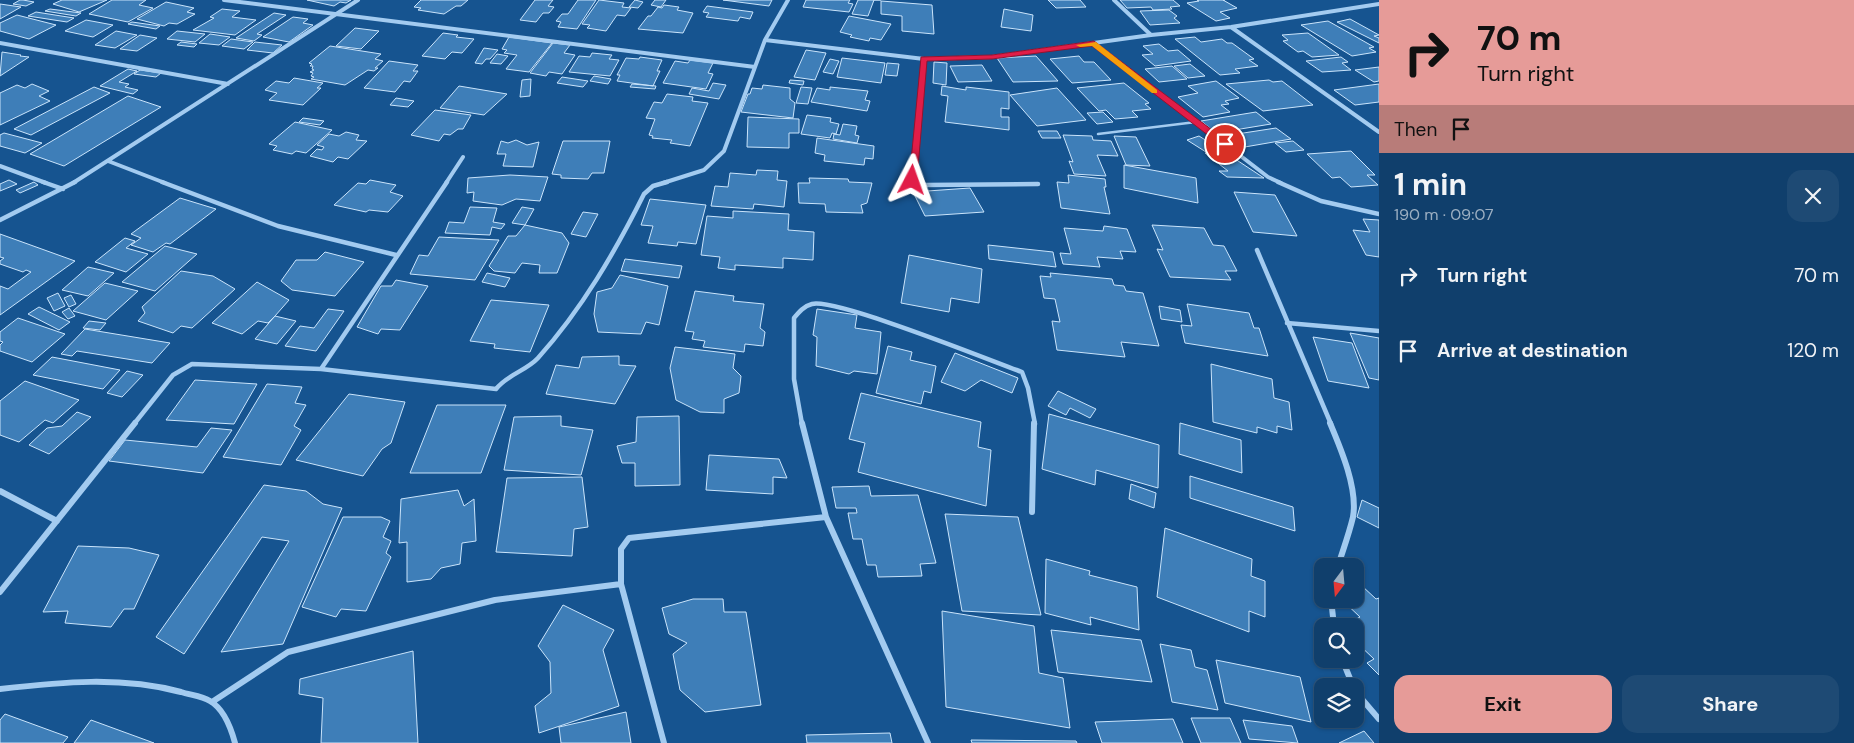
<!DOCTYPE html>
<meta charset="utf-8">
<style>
body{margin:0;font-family:"DM Sans",sans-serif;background:#1e4a74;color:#f1f3f6;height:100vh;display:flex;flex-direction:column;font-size:19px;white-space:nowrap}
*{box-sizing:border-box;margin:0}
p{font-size:16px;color:#9cafc2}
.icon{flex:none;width:28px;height:28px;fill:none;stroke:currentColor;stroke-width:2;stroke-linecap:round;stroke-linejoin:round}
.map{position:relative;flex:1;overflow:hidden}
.panel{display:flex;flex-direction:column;background:#103f6c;width:475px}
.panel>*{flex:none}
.banner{background:#e69b98;color:#111;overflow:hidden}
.needle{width:32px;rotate:196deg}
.controls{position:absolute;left:1314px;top:558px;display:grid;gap:10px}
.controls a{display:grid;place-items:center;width:50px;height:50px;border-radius:10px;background:#103f6c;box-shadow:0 1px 4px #0004,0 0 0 1px #30587f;font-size:25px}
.pin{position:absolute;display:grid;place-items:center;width:42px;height:42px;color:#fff;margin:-21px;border:2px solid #fff;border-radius:50%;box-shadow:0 1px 5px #0007}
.me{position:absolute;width:55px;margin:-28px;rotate:4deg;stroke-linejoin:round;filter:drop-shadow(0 0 4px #0008)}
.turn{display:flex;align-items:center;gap:18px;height:105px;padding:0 15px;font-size:22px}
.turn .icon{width:65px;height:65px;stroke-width:2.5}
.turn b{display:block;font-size:35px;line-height:42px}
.then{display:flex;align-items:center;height:48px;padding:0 15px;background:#0003;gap:10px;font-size:19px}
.round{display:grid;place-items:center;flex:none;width:52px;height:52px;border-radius:15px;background:#1e4a74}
.overview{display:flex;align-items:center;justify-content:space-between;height:85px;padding:0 15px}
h1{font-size:30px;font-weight:700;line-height:38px}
.action{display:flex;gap:10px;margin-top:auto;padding:10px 15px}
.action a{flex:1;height:58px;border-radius:15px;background:#e69b98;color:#111;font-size:20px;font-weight:700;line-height:58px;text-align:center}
.action a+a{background:#1e4a74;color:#f1f3f6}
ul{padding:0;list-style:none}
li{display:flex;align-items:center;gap:15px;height:75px;padding:0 15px}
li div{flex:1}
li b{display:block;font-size:19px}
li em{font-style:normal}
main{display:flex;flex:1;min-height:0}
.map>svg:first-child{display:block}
.building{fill:#3e7eb8;stroke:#cae4fb}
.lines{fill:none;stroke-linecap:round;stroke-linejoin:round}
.lane{stroke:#a3cbf0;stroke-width:2.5}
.street-far2{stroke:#a3cbf0;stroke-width:4}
.street-far1{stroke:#a3cbf0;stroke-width:4.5}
.street{stroke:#a3cbf0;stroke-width:6}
.route{fill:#e11d48;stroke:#92132f}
.slow{fill:#f59e0b}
</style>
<main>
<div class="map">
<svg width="1379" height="743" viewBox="0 0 1379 743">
<rect width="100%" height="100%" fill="#165490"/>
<path class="building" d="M20 0H23L34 2 26 6 13 4Z
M62 0H107L79 12 53 4Z
M112 0H146L139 5 153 8 128 22 89 14Z
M307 0H351L346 3 340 2 334 6Z
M421 0H468L461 6H456L444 14 418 10 421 8 414 7Z
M535 0H553L548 6 554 7 549 13H543L536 22 520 20Z
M578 0H596L577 29 558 27 561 22 556 21 562 14H568Z
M599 0 624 3 622 7 631 8 625 16 617 15 606 31 587 28 590 25 582 24Z
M635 0 643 2 638 8 629 7Z
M655 0H666L661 7 651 5Z
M723 0H772L769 6Z
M806 0H850L848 3 853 4 849 12 803 7Z
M858 0H881H874L868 16 852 14Z
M1048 0H1080L1086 7 1056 8Z
M1120 0H1173L1180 6 1170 7 1172 9 1153 10 1151 7 1127 8Z
M1197 0H1225H1223L1237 8 1220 12 1230 18 1216 21 1187 3 1199 1Z
M881 1 932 5 934 34 902 31V16L881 14Z
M166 2 194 8 187 12 195 14 177 24 169 23 164 26 137 19Z
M0 4 21 7 0 19Z
M664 5 679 7 677 10 693 13 683 33 638 29 648 16H651L658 7 662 8Z
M707 6 753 12 750 19 740 17 738 21 706 17 709 13 703 12Z
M50 9 81 13 76 16 45 11Z
M222 9 240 11 232 17 256 20 235 35 193 30 214 18 210 17Z
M1004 9 1033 15 1031 31 1001 27Z
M1169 10 1177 16 1174 18 1180 23 1150 25 1140 11Z
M36 12 74 18 67 22 28 16Z
M274 13 286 15 257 34 262 35 254 41 236 38Z
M17 15 56 25 29 39 0 31V23Z
M849 16 891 24 881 40 870 38 869 41 850 37 852 35 840 32Z
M293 17 308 19 303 23 313 25 289 42 263 37Z
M1350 19 1379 35 1374 36 1379 38V43L1337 22Z
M86 20 113 25 93 37 65 31Z
M1328 21 1374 47 1369 48 1376 52 1352 56 1301 25Z
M132 22 160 26 156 29 128 24Z
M355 28 379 31 361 49 336 46Z
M116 31 137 35 115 48 95 45Z
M177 31 205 34 195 42 167 39Z
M443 33 458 35 456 37 474 39 462 53 452 52 445 59 422 56Z
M1308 33 1339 55 1312 57 1303 51 1298 52 1283 41 1288 40 1282 35Z
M210 34 230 37 219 45 199 43Z
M140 35 157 38 137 51 120 49Z
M509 37 552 43 529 72 506 69 517 55 504 53 507 50 502 49Z
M1195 37 1201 42 1222 39 1227 43H1232L1254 59 1249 60 1258 66 1235 69 1240 73 1220 75 1175 39Z
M231 39 253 42 244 49 222 46Z
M181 42 197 44 194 47 177 45Z
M255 42 282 45 273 53 247 50Z
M553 43 570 45 564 53 575 55 562 74 549 72 546 76 530 73Z
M1159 44 1168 51 1178 50 1191 61 1155 66 1142 55 1153 54 1143 46Z
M330 46 381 54 375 59 383 61 375 68H378L374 71 368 70 345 85 311 79 314 77 311 76 313 73 310 72 314 70 312 69 313 66H310L312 64 309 63Z
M484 48 498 50 490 59H486L482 64 475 63Z
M806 50 826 53 815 80 794 77Z
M2 52 21 55 20 56 29 57 0 76Z
M592 53 612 55 609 59 619 60 610 76 569 72 579 56 590 57Z
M497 54 508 56 501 64 490 63Z
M1036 56 1058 81 1013 82 997 58Z
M1079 56 1084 62H1094L1111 80 1072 83 1050 59Z
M640 57 662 60 657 71H660L653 86 617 81 620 75H617L626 58 639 59Z
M1341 57 1348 62 1342 63 1351 70 1322 72 1306 61Z
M842 58 885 63 881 83 837 77Z
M830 59 839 61 833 74 823 72Z
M690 60 713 63 708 73 713 74 706 89 663 83 675 61 688 63Z
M389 61 418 65 413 71H418L410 82 404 81 395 92 364 88Z
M934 62 947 63 946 85 933 83Z
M887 63 899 64 897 76 885 75Z
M1190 64 1205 76 1188 78 1174 66Z
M982 65 992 81 958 82 950 66Z
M1172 66 1187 79 1159 82 1145 69Z
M1379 67V81L1374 82 1355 70Z
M128 69 137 71 119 82 129 84 125 87 138 90 133 94 100 86Z
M140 70 161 73 156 77 134 74Z
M594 76 611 79 608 84 590 81Z
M562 77 588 81 583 87 557 83Z
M294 78 323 83 317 88H321L303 105 269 100 277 93 265 90 276 81 289 83Z
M531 79 530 96 520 97 522 80Z
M790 80 804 81 803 85 789 83Z
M1269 80 1273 82 1282 81 1313 105 1263 111 1226 84Z
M1216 81 1239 98 1225 101 1229 104 1221 105 1230 112 1203 117 1178 97 1198 93 1188 86Z
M713 83 726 85 719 99 689 94 692 88 709 91Z
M1124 83 1149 103 1145 104 1151 109 1132 111 1138 117 1115 119 1106 110 1099 111 1077 88Z
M32 84 49 91 39 96 50 101 0 125V93L17 85 25 88Z
M632 84 656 86 655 89 630 87Z
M1379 84V102L1355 105 1334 90Z
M763 85 790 88V99L795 103 793 118 741 112 748 94H750L752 88 762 89Z
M459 86 507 94 484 115 440 108Z
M942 86 966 90V87L1009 92V109L1001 108V117H1009V130L945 122 948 96 941 95Z
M94 87 110 93 31 135 14 129Z
M801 87 812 88 808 104 796 103Z
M830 87 868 91 865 100 870 101 867 111 811 102 817 88 830 90Z
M1057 88 1086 120 1037 126 1010 95Z
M667 94 693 97 692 101 708 103 690 146 670 143 672 140 652 138 653 136 649 135 655 119 646 118 654 102 662 103Z
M128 96 161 107 64 166 30 154Z
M396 98 414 101 408 107 390 105Z
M435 110 471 115 463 129H458L450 135 444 134 439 141 411 135Z
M1103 112 1113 122 1097 124 1087 113Z
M1256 112 1271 124 1216 133 1201 121Z
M807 115 831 118 830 122 839 124 836 134 832 133 830 138 801 134Z
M748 117 799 119V133H789V148L747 147Z
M303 118 324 121 320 125 299 122Z
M295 122 332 130 306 153 296 151 292 154 273 150 277 146 269 144Z
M843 124 857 126 855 135 859 136 857 143 833 139 834 134 840 135Z
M1276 128 1291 139 1239 148 1224 136Z
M1038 131H1057L1061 138H1042Z
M346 132 359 135 356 140 367 141 348 159 338 157 333 162 310 156 317 149 322 150 324 147 317 145 329 134 339 136Z
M4 133 42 143 25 153 0 146V135Z
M1063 135 1092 136 1093 140 1111 141 1118 156 1097 155 1106 176 1074 174 1069 161 1073 162Z
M1114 136 1136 137 1150 166 1126 165Z
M1199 136 1218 148 1206 152 1187 140Z
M817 138 874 146 873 159 865 158 864 165 824 161 825 155 815 153Z
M516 140 527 145 539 142 533 167 503 166 506 154H497L501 141 508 143Z
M563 141H610L604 173H592L588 179 561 178V175L552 174Z
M1293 141 1304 150 1286 152 1275 143Z
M1223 151 1264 178 1227 177 1219 171H1228L1205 153Z
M1351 151 1375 175H1367L1378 185 1351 187 1340 177 1332 178 1307 154Z
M1124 165 1196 178 1198 203 1124 188Z
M757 170 778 171 777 180 787 181 784 207 754 204 753 209 711 206 715 186 728 187 730 173 756 175Z
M510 175 548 177 540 201 516 199 502 205 473 201 474 192 467 193 468 178Z
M1068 175 1105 179 1106 187H1104L1110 214 1061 208 1057 182 1069 183Z
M809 178 848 179 849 182 872 183 867 203 861 205 863 213 826 212 825 204 799 203 798 183H810Z
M9 180 17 184 0 191V184Z
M370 180 396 185 390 192 403 196 388 212 369 210 366 212 334 205 358 183 366 184Z
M34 182 38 185 20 193 16 190Z
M970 188 984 212 925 216 913 192Z
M1234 192 1275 195 1297 236 1253 232Z
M180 198 216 209 170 244 166 243 153 252 131 245 141 238 131 234Z
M650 199 706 205 696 244 678 242 677 246 648 243 653 226 641 225Z
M470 207 497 208 493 222 505 224 501 229 492 227 490 235 445 233 449 222 464 223Z
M522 207 534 209 525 225 512 223Z
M733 211 789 214 788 230 814 232 813 260 783 258V268L735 265V270L718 268 720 257 701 255 707 216 733 218Z
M583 212 598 214 586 237 571 234Z
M1363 219 1379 220V257L1366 255 1353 230 1370 232Z
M525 225 562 233 569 243 557 273H539L540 265 522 263 515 273 494 271 489 266 508 236H516Z
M1152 225 1204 228 1213 245 1224 246 1237 271H1225L1231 280 1170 277 1157 249 1163 250Z
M1104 226 1127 229 1136 252 1120 251 1123 259 1097 257 1100 267 1063 264 1060 253 1071 254 1064 228 1103 231Z
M0 234 75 261 0 315V286L8 289 31 272 26 270 23 272 0 264V261L4 258 0 257Z
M439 237 499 240 475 280 410 274 419 255 428 256Z
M125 238 135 241 126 248 148 254 126 272 95 262Z
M988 245 1053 252 1056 267 989 259Z
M165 246 197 254 155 291 122 282Z
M325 252 364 262 335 296 292 290 281 281 296 260H317Z
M909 255 982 269 979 303 951 298 949 312 901 303Z
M625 259 682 266 679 278 621 271Z
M88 267 114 273 88 296 62 290Z
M181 271 213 276 235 289 192 328 181 326 173 333 138 321 145 313 142 307Z
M487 273 510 278 505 287 482 282Z
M1050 273 1112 279 1114 285 1124 286 1126 291 1143 293 1159 346 1121 342 1125 357 1057 350 1052 321 1060 322 1055 299 1044 298 1040 276 1051 277Z
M620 275 668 286 659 325 646 322 641 334 598 332 594 314 597 292 612 288Z
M396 280 428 286 400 330 381 329 378 334 357 327 381 286H392Z
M257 282 289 300 275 316 268 323 258 321 242 334 212 323Z
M105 283 138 291 106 320 73 311Z
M695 291 734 296 733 301 764 304 760 328 765 332 763 346 745 344 744 352 703 347 705 341 692 339 694 332 685 331Z
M58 293 65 306 54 311 47 298Z
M71 295 76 304 69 307 64 298Z
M491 300 549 305 530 352 494 348 495 344 470 341Z
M1187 304 1249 313 1254 328H1259L1268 356 1185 343 1181 325 1192 326Z
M1159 306 1180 310 1182 322 1161 319Z
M39 307 70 322 59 330 28 314Z
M69 308 75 316 68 319 62 312Z
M328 309 344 311 316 351 285 346 300 326 314 328Z
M817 309 857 315 855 328 881 332 877 374 854 371 849 374 816 366 817 337 813 335Z
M275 316 296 321 277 344 255 339Z
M18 318 65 334 32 362 0 351V345L3 342 0 341V332Z
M89 321 106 323 100 330 83 328Z
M85 329 170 343 152 363 77 351 72 356 61 354Z
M1350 333 1379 338V380L1369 378Z
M1313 337 1352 343 1369 388 1328 381Z
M888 346 912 352 910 360 936 366 931 393 924 391 921 404 876 393Z
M675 347 735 354 733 368 741 376 739 393 724 399V413L700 412 676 400 670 368Z
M955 353 1018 378 1012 393 981 380 965 391 941 382Z
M619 356V365L636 366 615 404 546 394 556 365 579 368 582 357Z
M52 357 120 370 103 389 33 375Z
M1211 364 1272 379 1274 398 1289 402 1292 430 1277 426V433L1257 427V433L1213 422Z
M127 371 143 375 122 397 107 393Z
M195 380 257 384 234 424 166 420Z
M25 381 79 400 53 423 45 420 19 442 0 435V401Z
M267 384 302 387 295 403 306 405 294 426 301 430 281 465 223 457Z
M1058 391 1096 409 1090 418 1070 408 1066 415 1048 406Z
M861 393 981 422 978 447 991 450 986 506 858 472 865 443 849 439Z
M349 394 405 402 391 443 382 449 363 476 296 460Z
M437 405H506L481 473H410Z
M77 412 91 417 49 454 29 445 47 428 62 426Z
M1049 414 1159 445 1158 488 1096 470 1095 485 1042 469Z
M561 416V426L593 430 581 475 504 470 514 417Z
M679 416 680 485 635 486V463H622L617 446 636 442 637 417Z
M1180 423 1241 440 1242 473 1179 454Z
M211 428 232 430 203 473 109 461 125 440 197 447Z
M709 455 779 459 787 478 773 477V494L706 490Z
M1190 476 1293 507 1295 531 1190 498Z
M582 477 588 527 574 529 572 556 496 552 507 478Z
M1131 484 1156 493 1154 508 1129 499Z
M264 485 306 491 323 504 342 508 283 644 221 652 289 541 262 537 184 654 156 637Z
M869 486 871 496 918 495 936 563 920 564 922 576 878 577 876 565H867L862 539H853L848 513H857L856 508H836L832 487Z
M458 490 464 506 474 499 476 541 462 543 460 564 441 568 431 579 407 582V542L399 543 401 499Z
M1362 500 1379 508V528L1357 517Z
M945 514 1018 517 1041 615 962 611Z
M343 517H381L390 521 383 537 391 541 386 553 391 557 366 611 341 609 336 617 302 607Z
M1165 528 1252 559 1251 576 1265 581V617L1249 611V632L1157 597Z
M78 546 129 548 159 555 134 609H124L111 627 65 623 68 611 43 612Z
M1046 559 1090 571 1089 575 1137 587 1139 630 1090 617 1091 625 1045 613Z
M1361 585 1376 599 1379 598V675L1367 663 1374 659 1355 641V626H1342L1360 617 1341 599H1355V588Z
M693 599H723L724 612H746L761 705 705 712 680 690 673 654 687 643 669 634 662 608Z
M563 605 614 630 603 650 619 706 539 733 535 706 551 693 550 662 538 646Z
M942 611 1034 626 1039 673 1063 678 1070 728 946 707Z
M1051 630 1141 640 1152 682 1058 672Z
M1160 644 1191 650 1195 667 1207 670 1218 710 1172 702Z
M413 651 418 743H321L323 698 299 694 300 679Z
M1216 660 1300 677 1311 722 1225 703Z
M626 712 631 743H561L559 727Z
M5 714 68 737 63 743H0V720Z
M1191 718H1230L1241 743H1201Z
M1173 719 1183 743H1102L1095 722Z
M91 720 154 743H74Z
M1243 720 1292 726 1298 743 1249 739Z
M1364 731 1374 743H1339Z
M890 733 892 743H807L806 735Z
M971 740 1076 741 1077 743H972Z"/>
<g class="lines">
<path class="lane" d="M1098 134 1196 122"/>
<path class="street-far2" d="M224 0 755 67
M1114 0 1151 35
M1231 27 1379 132
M765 40 924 59 992 57 1151 35 1231 27 1379 4
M0 43 228 84
M1094 43 1268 177 1281 183
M108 161 165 183
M0 166 46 183
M73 183 358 0
M446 183 463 157
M663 183 704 170 724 151 765 40 788 0
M919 183 912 180 924 59"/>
<path class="street-far1" d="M43 182 63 189
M162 182 278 226 396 255
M916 182 925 185 1038 184
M1278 182 1321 201 1379 214
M0 220 75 182
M1257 250 1331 424
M1287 323 1379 331
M321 369 447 182
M134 424 173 375 192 364 321 369 496 389C508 374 526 371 538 358 582 309 615 252 644 194L653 186 667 182
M802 424 794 379V318C799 312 804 306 812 304 836 298 989 360 1022 372L1028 388 1035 424"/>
<path class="street" d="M802 423 826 517 928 743
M1330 423C1341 449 1358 489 1353 517 1349 534 1343 550 1338 566
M0 491 57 521
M1032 512 1034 423
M0 592 135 423
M1331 599 1334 626
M1342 659 1353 686
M0 689C61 682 121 676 181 692 190 695 202 696 210 701 224 709 231 728 235 743
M1355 691 1379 719
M212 702 288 652 495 600 621 584
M664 743 621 584V549L629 538 826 517"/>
</g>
<path class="route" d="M1094 41 1228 142V146H1222L1092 46 992 59 927 61 917 180 909 182 921 57 992 55Z"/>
<path class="slow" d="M1096 42 1157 90V93H1152L1092 46 1080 47 1076 45Z"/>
</svg>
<div class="controls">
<a><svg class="needle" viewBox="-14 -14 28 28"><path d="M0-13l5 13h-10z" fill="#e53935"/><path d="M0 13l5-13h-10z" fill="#9cafc2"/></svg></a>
<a><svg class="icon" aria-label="search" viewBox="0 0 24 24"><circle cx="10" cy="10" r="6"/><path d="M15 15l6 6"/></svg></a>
<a><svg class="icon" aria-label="layers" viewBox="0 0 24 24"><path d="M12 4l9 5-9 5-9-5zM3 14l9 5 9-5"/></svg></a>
</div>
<div class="pin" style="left:1225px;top:144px;background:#d93025"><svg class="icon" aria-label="arrive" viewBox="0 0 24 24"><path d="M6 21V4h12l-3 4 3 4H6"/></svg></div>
<svg class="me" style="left:912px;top:180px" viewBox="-20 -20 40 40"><path d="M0-17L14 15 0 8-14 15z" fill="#e11d48" stroke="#fff" stroke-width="4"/></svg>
</div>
<section class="panel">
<div class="banner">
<div class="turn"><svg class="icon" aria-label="right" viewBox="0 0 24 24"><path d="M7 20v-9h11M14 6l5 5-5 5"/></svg><div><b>70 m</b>Turn right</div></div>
<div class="then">Then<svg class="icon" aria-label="arrive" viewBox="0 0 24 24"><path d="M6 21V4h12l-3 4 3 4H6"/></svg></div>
</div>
<div class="overview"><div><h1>1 min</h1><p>190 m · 09:07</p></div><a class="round"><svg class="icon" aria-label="close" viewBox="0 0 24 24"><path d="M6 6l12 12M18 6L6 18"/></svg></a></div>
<ul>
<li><svg class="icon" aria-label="right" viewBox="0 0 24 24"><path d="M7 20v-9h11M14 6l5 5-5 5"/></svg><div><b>Turn right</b></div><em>70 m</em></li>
<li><svg class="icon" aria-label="arrive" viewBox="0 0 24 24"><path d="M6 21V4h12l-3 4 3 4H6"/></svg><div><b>Arrive at destination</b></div><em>120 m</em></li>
</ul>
<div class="action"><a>Exit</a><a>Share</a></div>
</section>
</main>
